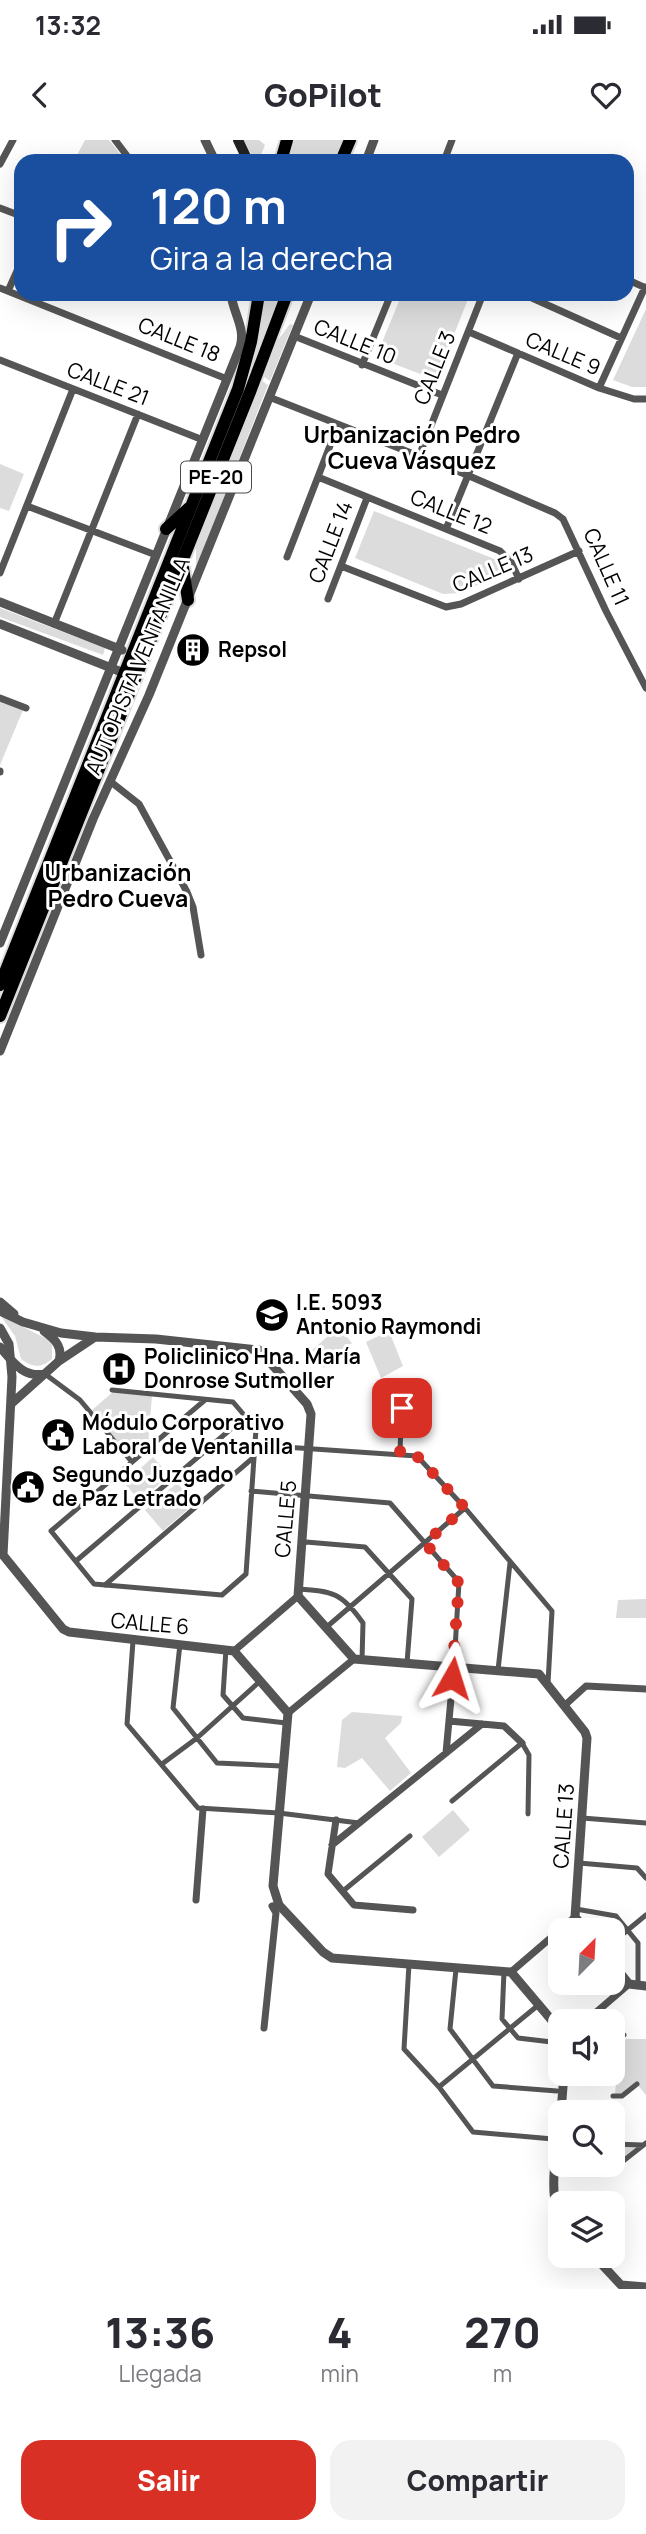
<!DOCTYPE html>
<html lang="es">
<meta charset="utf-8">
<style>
body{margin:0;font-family:Manrope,sans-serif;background:#f2f2f3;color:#2b2b33;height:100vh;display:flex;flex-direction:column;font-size:26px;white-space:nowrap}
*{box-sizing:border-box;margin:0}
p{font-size:23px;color:#7c7c81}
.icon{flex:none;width:38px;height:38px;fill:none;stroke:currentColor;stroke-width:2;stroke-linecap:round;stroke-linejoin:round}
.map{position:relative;height:2149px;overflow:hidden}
.details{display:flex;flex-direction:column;background:#fff;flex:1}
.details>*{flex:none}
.top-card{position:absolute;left:14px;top:14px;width:620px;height:147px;border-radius:21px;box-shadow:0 7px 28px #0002;background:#1a4fa0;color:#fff;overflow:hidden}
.needle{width:46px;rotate:24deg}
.buttons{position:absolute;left:548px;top:1778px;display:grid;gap:14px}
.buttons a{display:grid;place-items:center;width:77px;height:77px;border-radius:14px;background:#fff;box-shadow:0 7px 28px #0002;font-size:35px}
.pin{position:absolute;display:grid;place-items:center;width:60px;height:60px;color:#fff;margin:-30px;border-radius:14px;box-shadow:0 4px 10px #0006}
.me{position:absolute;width:77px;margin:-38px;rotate:6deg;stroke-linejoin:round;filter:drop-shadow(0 0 5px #0008)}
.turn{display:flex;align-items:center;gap:24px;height:147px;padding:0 21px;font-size:32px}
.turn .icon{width:91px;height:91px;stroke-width:2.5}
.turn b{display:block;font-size:49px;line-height:60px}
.eta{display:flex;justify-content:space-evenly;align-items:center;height:119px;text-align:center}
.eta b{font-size:42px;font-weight:800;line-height:49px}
.button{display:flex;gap:14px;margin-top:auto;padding:14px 21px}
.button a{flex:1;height:80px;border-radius:21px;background:#d93025;color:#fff;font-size:28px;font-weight:800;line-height:80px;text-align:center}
.button a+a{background:#f2f2f3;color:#2b2b33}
.status{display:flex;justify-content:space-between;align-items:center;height:49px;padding:0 35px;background:#fff;direction:ltr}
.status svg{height:19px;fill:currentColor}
header{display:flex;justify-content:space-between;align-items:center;height:91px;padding:0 21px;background:#fff;font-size:32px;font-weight:800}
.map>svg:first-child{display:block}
.green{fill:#dcdcdc}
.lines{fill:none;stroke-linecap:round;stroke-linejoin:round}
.trunk-casing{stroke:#dbdbdb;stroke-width:16}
.pedestrian{stroke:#555;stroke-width:5}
.minor{stroke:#555;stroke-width:7}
.tertiary{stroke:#555;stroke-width:9}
.secondary{stroke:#222;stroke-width:10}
.trunk{stroke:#000;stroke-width:12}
.route{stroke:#d93025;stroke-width:12;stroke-dasharray:0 21.6}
.labels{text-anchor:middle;stroke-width:6;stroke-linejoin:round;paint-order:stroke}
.shield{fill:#fff;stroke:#4c4c4c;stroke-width:2}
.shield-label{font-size:19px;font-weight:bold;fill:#000}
.street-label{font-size:21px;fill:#000;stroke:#fff}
.poi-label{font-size:21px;font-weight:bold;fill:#000;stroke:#fff;text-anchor:start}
.neighbourhood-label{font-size:23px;font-weight:bold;fill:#000;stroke:#fff}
</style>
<div class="status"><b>13:32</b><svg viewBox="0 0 49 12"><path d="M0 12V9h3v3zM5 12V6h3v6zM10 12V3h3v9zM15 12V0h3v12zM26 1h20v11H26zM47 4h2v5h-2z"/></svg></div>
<header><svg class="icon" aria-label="back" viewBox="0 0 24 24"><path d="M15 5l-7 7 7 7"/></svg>GoPilot<svg class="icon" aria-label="heart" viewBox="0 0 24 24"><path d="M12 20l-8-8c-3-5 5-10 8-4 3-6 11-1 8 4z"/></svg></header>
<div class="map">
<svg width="646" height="2149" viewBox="0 0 646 2149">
<rect width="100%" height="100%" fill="#fff"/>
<path class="green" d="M85 0H109L126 21H74Z
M241 0H259L265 5 260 17 255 19Z
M292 0H344L335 21H286Z
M263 154H283L253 232 250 231Z
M402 154H470L436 240 376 217Z
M646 169V247H632L613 240Z
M290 184 293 185 270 241 264 237 277 201Z
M262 241 268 245 196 429V407Z
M0 324 24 334 9 371 0 368Z
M374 371 497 420 501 427 499 434 461 453 443 454 355 418Z
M0 468 105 508 103 515 0 477Z
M0 561 23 570 0 625Z
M0 1175 47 1199 52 1205V1219C40 1229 32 1227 21 1219L15 1196Z
M338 1187 352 1203 324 1228 310 1212Z
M389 1191 403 1226 381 1238 366 1202Z
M114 1251 152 1256 148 1304 131 1318 92 1270Z
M153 1317 169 1335 140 1361 124 1343Z
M177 1343 195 1363 163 1391 145 1370Z
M646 1459V1478H616L618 1460Z
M352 1572 402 1576 401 1583 385 1598 411 1633 390 1651 362 1618 345 1628 337 1627 342 1580Z
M453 1670 470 1690 439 1717 422 1697Z
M626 1899H646V1955L636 1943 622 1955 615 1953 620 1904Z
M620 2006 639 2007 612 2029 613 2013Z"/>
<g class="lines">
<g class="trunk-casing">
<path id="trunk" d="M281 21 287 0
M341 21 350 0
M166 389 189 368
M182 422 188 460
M0 845 238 249 251 202 259 154
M0 876 250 252 287 154"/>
</g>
<path class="pedestrian" d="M45 1234 80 1260 131 1321
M112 1250 233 1262 256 1289 246 1434 222 1455 94 1444 51 1391 205 1260
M255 1305 417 1316 465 1368 552 1471 548 1543
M400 1314 402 1247
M251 1351 390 1363 459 1442 454 1526
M301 1406 306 1402 365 1407 412 1459 407 1523
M76 1421 245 1277
M105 1445 254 1317
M298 1449C333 1451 342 1453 363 1483L362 1520
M329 1485 465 1368
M133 1501 127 1584 198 1668 279 1673 359 1683
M180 1504 173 1568 217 1623 282 1626
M226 1509 223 1555 243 1578 286 1583
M498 1530 510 1423
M162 1624 197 1598 258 1543
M452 1661 522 1603 529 1615 528 1674
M582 1678 646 1683
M579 1723 637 1728 646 1738
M343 1751 410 1696
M576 1769 616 1776 638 1803V1845
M612 1803 646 1775
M409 1824 404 1909 439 1947 473 1992 553 1999
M456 1829 450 1889 493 1946 557 1951
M504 1831 502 1879 518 1898 560 1903
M616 1901 624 1895
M439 1947 536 1867
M613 1956H622L637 1944
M612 2004 643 2005
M608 2033 646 2003"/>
<path class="minor" d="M115 0 131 21
M444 21 452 0
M0 24 13 0
M0 68 21 76
M626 139 646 148
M0 148 227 239
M8 151 21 122
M523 154 621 198
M469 192 599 248 634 259H646
M294 196 442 255
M0 220 203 300
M362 225 391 154
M599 248 645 147
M269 257 467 335 555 373 563 379 606 471 646 548
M419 316 483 154
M318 337 500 411 511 422 519 439
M27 366 156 415
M446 389 518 213
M287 417 338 285
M341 426 446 467 461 464 579 411
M0 433 73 249
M328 459 367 358
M54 484 138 274
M0 558 26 568
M0 631V632
M111 642 139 664 187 752 193 767 201 815
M234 1511 298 1456
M564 1566 586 1546 646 1549
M288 1573 354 1519
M449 1581 504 1586 522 1603
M446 1613 454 1526
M336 1680 328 1734 354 1765 413 1770
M332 1705 482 1584
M196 1760 203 1669
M511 1832 575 1777
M586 1881 629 1844
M264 1888 276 1773 272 1766 279 1765"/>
<path class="tertiary" d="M205 0 215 21
M366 21 374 0
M0 462 122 510
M0 484 129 535
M0 803 240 207C246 188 233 173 231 154
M0 911 93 679 149 555 311 154
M0 1162 14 1174
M0 1171 23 1182 61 1193 95 1197 156 1199 259 1210 307 1264 311 1274 298 1456 354 1519 539 1534 585 1592 587 1598 575 1777 586 1790
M0 1188 9 1204 12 1237 3 1415 63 1489 69 1492 234 1511 288 1573 273 1746 279 1765 323 1812 332 1818 511 1832 560 1890
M44 1191C55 1199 63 1207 59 1221
M0 1207C13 1222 23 1238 45 1234
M11 1264 59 1221 95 1197
M612 1823 629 1844 646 1846
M561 1972 564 1934
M560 1978C558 2003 547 2056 560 2075
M594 2116 621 2145 646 2147"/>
<path class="secondary" d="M238 0 248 21"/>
<use href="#trunk" class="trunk"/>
</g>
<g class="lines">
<path class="route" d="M402 1268 400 1314 417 1316 465 1368 425 1403 459 1443 452 1538"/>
</g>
<defs>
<g id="building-disc" transform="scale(1.75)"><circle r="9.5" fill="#000" stroke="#fff"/><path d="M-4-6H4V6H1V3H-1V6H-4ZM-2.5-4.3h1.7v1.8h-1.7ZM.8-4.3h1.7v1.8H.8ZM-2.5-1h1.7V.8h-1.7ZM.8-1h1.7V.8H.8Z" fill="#fff"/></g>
<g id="school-disc" transform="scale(1.75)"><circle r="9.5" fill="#000" stroke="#fff"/><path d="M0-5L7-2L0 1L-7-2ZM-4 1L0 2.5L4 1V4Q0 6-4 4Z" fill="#fff"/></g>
<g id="hospital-disc" transform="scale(1.75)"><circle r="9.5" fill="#000" stroke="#fff"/><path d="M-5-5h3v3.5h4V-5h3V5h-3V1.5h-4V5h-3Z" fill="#fff"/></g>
<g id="civic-disc" transform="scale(1.75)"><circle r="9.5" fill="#000" stroke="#fff"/><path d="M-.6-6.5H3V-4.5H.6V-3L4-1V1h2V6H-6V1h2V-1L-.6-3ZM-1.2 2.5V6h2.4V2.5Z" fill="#fff"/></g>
</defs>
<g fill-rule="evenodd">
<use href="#building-disc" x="193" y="510"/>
<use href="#school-disc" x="272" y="1175"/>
<use href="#hospital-disc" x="119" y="1229"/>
<use href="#civic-disc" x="58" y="1295"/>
<use href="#civic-disc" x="28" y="1347"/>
</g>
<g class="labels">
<rect class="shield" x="181" y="321.5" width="70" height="31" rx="5"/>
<g class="shield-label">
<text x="216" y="344">PE-20</text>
</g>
<g class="street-label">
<text transform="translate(179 200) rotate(22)" y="7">CALLE 18</text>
<text transform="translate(355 202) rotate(22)" y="7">CALLE 10</text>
<text transform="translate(563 214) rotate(23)" y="7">CALLE 9</text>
<text transform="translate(435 228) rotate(-68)" y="7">CALLE 3</text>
<text transform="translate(108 244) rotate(21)" y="7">CALLE 21</text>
<text transform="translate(451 372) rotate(22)" y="7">CALLE 12</text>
<text transform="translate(331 402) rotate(-69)" y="7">CALLE 14</text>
<text transform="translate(606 427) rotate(66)" y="7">CALLE 11</text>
<text transform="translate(493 430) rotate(-23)" y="7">CALLE 13</text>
<text transform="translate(138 526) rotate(-67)" y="7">AUTOPISTA VENTANILLA</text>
<text transform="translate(286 1379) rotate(-85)" y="7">CALLE 5</text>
<text transform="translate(150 1484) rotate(5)" y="7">CALLE 6</text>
<text transform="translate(564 1686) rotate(-86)" y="7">CALLE 13</text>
</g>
<g class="poi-label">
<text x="218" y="517">Repsol</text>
<text x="296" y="1170">I.E. 5093<tspan x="296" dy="24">Antonio Raymondi</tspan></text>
<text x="144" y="1224">Policlinico Hna. María<tspan x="144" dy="24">Donrose Sutmoller</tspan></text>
<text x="82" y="1290">Módulo Corporativo<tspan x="82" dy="24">Laboral de Ventanilla</tspan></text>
<text x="52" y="1342">Segundo Juzgado<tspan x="52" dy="24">de Paz Letrado</tspan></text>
</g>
<g class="neighbourhood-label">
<text x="412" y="303">Urbanización Pedro<tspan x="412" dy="26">Cueva Vásquez</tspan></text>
<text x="118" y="741">Urbanización<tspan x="118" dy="26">Pedro Cueva</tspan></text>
</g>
</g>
</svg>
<div class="buttons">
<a><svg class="needle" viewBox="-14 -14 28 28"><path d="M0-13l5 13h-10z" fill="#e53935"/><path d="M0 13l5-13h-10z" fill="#7c7c81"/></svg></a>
<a><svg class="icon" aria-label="sound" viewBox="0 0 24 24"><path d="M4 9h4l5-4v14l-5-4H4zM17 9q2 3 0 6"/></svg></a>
<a><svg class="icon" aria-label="search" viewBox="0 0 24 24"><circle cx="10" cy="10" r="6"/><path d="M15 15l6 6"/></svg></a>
<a><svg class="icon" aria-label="layers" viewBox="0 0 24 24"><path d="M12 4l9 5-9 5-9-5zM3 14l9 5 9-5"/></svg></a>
</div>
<div class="pin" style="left:402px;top:1268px;background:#d93025"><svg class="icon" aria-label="arrive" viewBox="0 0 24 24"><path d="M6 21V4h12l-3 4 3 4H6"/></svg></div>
<svg class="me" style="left:452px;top:1538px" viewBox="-20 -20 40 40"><path d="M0-17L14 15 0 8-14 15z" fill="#d93025" stroke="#fff" stroke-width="4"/></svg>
<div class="top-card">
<div class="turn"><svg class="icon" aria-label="right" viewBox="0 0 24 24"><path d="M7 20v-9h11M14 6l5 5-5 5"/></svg><div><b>120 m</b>Gira a la derecha</div></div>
</div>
</div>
<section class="details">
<div class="eta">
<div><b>13:36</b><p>Llegada</p></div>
<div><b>4</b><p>min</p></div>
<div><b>270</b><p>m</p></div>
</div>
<div class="button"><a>Salir</a><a>Compartir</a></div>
</section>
